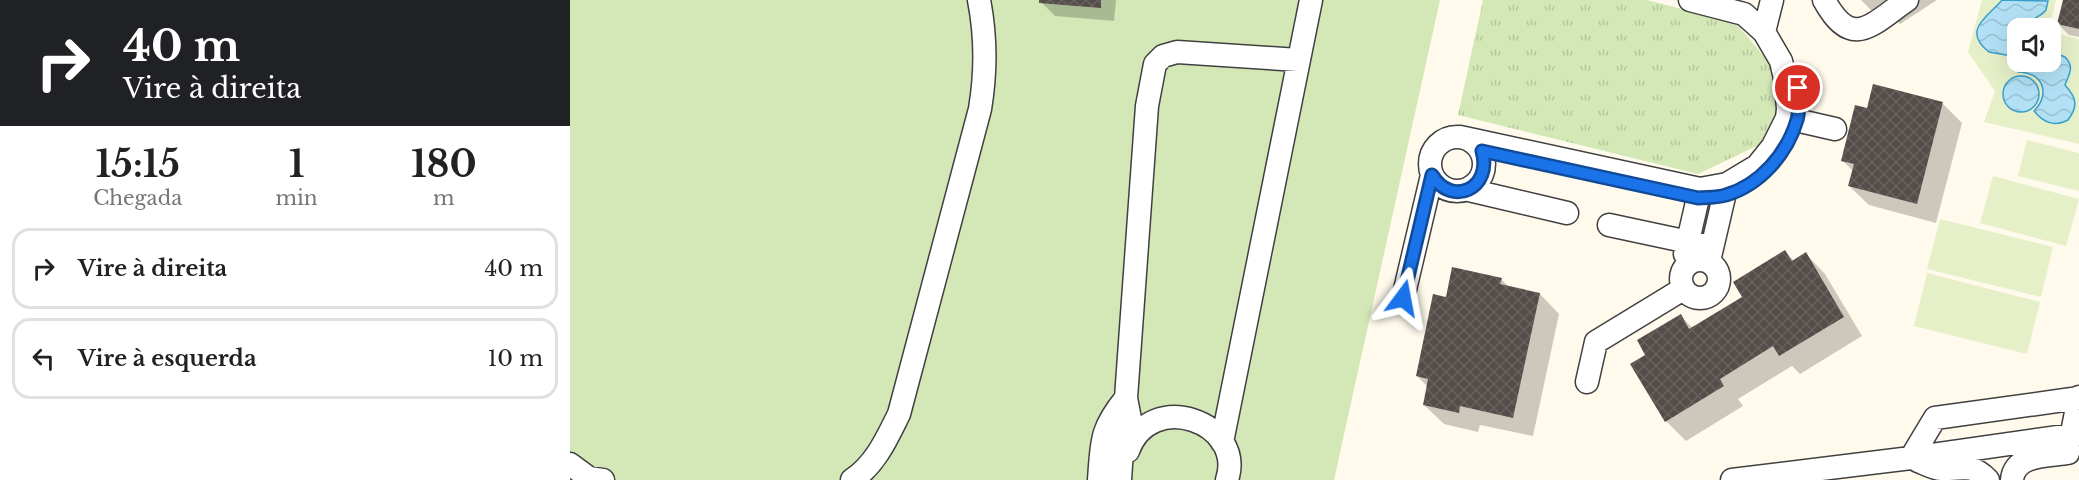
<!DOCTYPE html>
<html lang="pt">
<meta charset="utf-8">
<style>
body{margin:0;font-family:"Libre Baskerville",serif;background:#f2f2f2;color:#222;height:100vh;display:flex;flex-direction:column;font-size:22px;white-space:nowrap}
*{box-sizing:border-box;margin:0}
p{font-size:20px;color:#767676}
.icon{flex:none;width:33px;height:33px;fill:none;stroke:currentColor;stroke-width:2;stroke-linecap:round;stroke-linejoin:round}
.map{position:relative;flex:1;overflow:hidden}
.panel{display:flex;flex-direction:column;background:#fff;width:570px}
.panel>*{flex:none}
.top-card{background:#202124;color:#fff;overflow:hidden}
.tools{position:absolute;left:1437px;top:18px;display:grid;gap:12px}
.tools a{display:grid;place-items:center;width:54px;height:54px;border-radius:12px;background:#fff;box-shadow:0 6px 24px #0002;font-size:30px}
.pin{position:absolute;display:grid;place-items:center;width:51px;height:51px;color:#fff;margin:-26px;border:3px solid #fff;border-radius:50%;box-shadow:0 2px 6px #0007}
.me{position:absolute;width:66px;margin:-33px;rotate:13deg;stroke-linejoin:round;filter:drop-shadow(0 0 4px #0008)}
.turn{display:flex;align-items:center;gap:21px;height:126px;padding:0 24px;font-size:27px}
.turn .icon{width:78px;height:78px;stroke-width:2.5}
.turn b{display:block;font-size:42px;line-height:51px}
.eta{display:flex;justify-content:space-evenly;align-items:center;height:102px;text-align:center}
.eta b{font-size:36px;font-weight:800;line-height:42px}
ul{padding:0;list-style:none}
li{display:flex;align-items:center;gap:18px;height:81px;margin:0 12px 9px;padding:0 12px;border:3px solid #e0e0e0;border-radius:18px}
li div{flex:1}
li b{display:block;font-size:22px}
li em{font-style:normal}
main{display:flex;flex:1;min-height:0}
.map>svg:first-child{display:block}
.grass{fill:#d4e8b7}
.park{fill:url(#park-tufts)}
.pitch{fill:#e5f0c9}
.water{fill:url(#water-waves);stroke:#3a9dcb;stroke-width:1.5}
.shadow{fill:#0003}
.building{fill:url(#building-cross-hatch)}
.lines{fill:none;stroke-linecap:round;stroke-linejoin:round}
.minor-casing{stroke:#404040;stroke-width:25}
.minor{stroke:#fff;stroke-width:22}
.route-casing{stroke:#114b97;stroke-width:15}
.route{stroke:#1a73e8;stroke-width:10}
</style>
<main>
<section class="panel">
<div class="top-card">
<div class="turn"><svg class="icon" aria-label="right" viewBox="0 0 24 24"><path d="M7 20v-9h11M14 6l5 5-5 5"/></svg><div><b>40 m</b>Vire à direita</div></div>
</div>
<div class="eta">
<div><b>15:15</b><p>Chegada</p></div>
<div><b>1</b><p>min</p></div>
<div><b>180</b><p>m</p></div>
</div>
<ul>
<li><svg class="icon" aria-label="right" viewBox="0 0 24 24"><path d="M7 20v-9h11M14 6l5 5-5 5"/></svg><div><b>Vire à direita</b></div><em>40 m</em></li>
<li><svg class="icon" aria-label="left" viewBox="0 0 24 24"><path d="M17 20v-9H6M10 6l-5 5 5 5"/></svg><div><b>Vire à esquerda</b></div><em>10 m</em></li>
</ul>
</section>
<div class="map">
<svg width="1509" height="480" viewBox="0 0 1509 480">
<defs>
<pattern id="park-tufts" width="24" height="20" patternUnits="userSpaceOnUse" patternTransform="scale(1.5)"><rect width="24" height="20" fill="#d4e8b7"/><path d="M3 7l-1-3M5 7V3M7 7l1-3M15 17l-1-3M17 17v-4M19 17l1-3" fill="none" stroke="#b5c69c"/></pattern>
<pattern id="water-waves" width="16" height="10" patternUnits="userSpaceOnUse" patternTransform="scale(1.5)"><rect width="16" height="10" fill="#b2e1f5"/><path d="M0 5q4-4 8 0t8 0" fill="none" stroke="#98c0d1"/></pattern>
<pattern id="building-cross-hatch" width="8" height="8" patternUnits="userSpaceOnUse" patternTransform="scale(1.5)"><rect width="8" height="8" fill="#554d49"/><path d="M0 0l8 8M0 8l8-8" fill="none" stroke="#68625f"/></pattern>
</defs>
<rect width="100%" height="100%" fill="#fffaec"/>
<path class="grass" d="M0 0H870L764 480H0Z"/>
<path class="park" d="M913 0H1077L1166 23 1202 66 1206 115 1193 143 1128 174 888 115Z"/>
<path class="pitch" d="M1412 0H1486L1479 28H1448V62H1480L1481 32 1509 39V144L1414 122 1425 91 1398 52Z
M1457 140 1509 153V191L1448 176Z
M1423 176 1509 199 1496 246 1410 223Z
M1370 219 1483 247 1471 297 1357 269Z
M1357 273 1470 302 1457 354 1344 326Z"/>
<path class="water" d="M1432 0 1478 1 1476 10C1470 18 1460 17 1457 28H1448V61L1442 56 1419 52C1391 30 1418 17 1432 0Z
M1485 53 1495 57C1505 67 1499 74 1495 85 1506 97 1509 106 1498 120 1484 127 1474 123 1464 111 1481 94 1473 72 1448 72V62H1480L1481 54Z
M1433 94a18 18 0 1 1 36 0a18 18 0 1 1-36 0Z"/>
<path class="shadow" d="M471 0H546L544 21 485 16 471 2Z
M1291 0H1367L1330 24 1318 12 1309 18Z
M1494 0H1509V37L1499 35 1488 24Z
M1373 104 1392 123 1366 223 1299 205 1279 186 1283 171 1272 160 1298 110Z
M1215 252 1224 261 1236 254 1255 274 1292 336 1230 374 1222 366 1168 399 1173 406 1116 441 1096 421 1077 356 1110 316 1123 328 1174 297Z
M931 279 940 288 970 294 989 314 963 436 910 425 908 432 874 424 854 405 858 387 847 376 877 299Z"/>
<path class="building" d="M469 0H531V8L469 3Z
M1493 0H1509V29L1487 24Z
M1303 84 1373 102 1347 204 1278 186 1284 164 1271 161 1285 105 1297 108Z
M1215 250 1222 261 1236 252 1274 317 1209 356 1203 346 1150 379 1154 386 1095 422 1060 364 1075 355 1067 340 1111 314 1119 329 1172 297 1163 282Z
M882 267 932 278 930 284 970 293 943 418 890 406 889 413 853 405 858 379 846 376 863 294 876 297Z"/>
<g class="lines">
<g class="minor-casing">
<path id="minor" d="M1254 0C1282 51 1301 25 1337 0
M1194 32 1202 0
M1217 118 1265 129
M860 164a27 27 0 1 1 54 0a27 27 0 1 1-54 0Z
M890 137 1130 189 1157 184 1187 166 1203 146 1217 118 1218 109 1216 83 1211 61 1194 32 1174 14 1120 0
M899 190 997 213
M1039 225 1142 247
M1115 254 1130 189
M1111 279a19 19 0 1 1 38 0a19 19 0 1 1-38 0Z
M1139 261 1157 184
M833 298 862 175
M1017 382 1026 342 1113 289
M652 442 741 0
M558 451C580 388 676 422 657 480
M1341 458 1365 418 1509 398
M1348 461C1356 464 1364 469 1372 469 1393 470 1401 462 1418 480
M0 464 19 478 33 480
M282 480C306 464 317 438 329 414L410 109C416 73 416 36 409 0
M529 480C532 441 530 430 556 398
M550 480 553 435 555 429 561 424 556 398 577 106 585 64 593 56 607 52 728 60
M1162 480 1341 458 1509 434
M1442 480C1444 454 1479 456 1498 453L1509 397"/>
</g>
<use href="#minor" class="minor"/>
</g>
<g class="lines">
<g class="route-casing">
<path id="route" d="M833 298 862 175C882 208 923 188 912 151L1128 198C1137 197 1147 198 1156 195 1190 185 1217 154 1227 120 1230 110 1228 98 1228 88"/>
</g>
<use href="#route" class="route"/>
</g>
</svg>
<div class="tools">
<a><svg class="icon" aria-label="sound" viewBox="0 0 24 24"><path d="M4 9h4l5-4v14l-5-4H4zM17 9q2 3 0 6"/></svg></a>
</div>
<div class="pin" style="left:1228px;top:88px;background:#d93025"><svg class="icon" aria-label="arrive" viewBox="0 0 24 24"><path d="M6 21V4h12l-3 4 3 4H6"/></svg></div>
<svg class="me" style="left:833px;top:298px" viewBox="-20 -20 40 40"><path d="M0-17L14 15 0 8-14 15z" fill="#1a73e8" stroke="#fff" stroke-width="4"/></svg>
</div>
</main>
